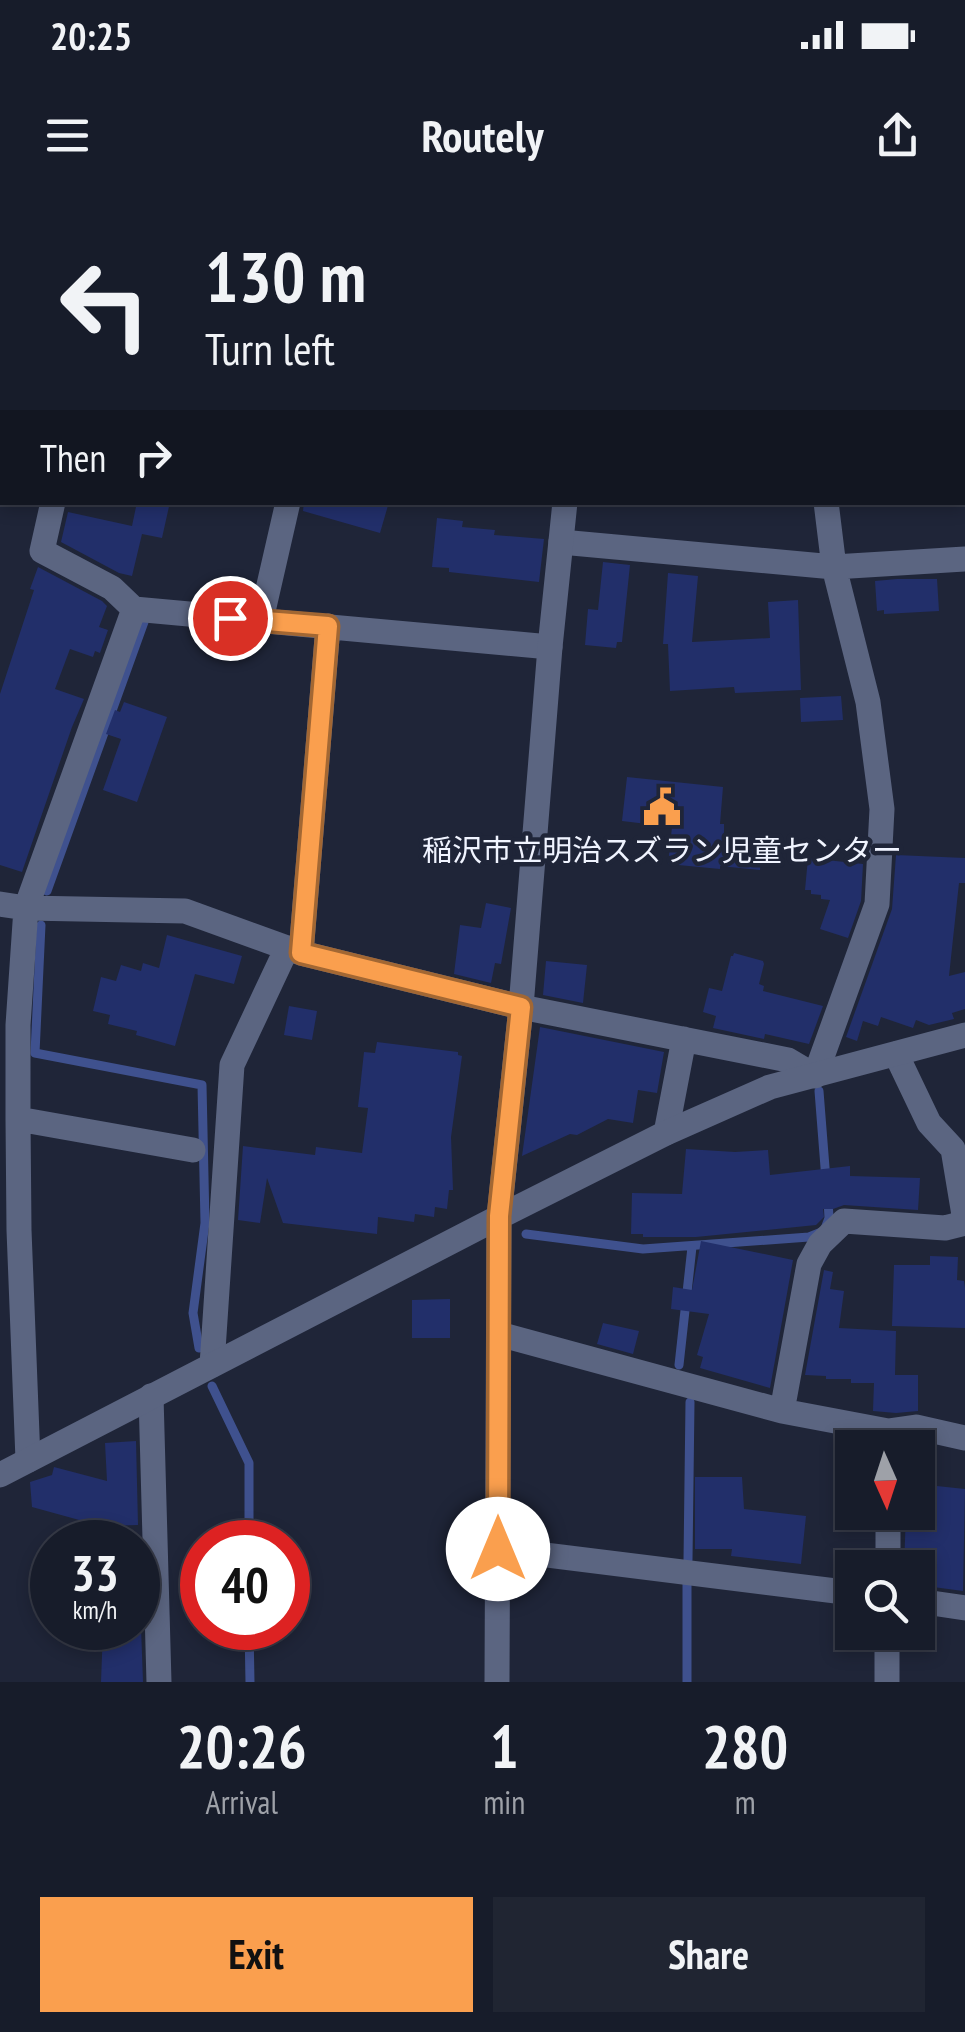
<!DOCTYPE html>
<meta charset="utf-8">
<style>
body{margin:0;font-family:"PT Sans Narrow","Noto Sans JP",sans-serif;background:#202532;color:#f1f3f6;height:100vh;display:flex;flex-direction:column;font-size:38px;white-space:nowrap}
*{box-sizing:border-box;margin:0}
p{font-size:32px;color:#9ea1a8}
.icon{flex:none;width:55px;height:55px;fill:none;stroke:currentColor;stroke-width:2;stroke-linecap:round;stroke-linejoin:round}
.map{position:relative;height:1482px;overflow:hidden}
.sheet{display:flex;flex-direction:column;background:#171c2a;flex:1}
.sheet>*{flex:none}
.guide{position:absolute;left:0px;top:0px;width:965px;height:305px;box-shadow:0 5px 15px #0003,0 0 0 2px #363a47;background:#171c2a;color:#f1f3f6;overflow:hidden}
.needle{width:65px;rotate:177deg}
.buttons{position:absolute;left:835px;top:1230px;display:grid;gap:20px}
.buttons a{display:grid;place-items:center;width:100px;height:100px;border-radius:0px;background:#171c2a;box-shadow:0 5px 15px #0003,0 0 0 2px #363a47;font-size:50px}
.speed{position:absolute;left:30px;top:1320px;display:flex;gap:20px;font-size:50px;font-weight:700;text-align:center}
.speed>*{display:grid;place-content:center;width:130px;height:130px;border-radius:50%;background:#171c2a;box-shadow:0 5px 15px #0003,0 0 0 2px #363a47;line-height:1}
.speed small{font-size:25px;font-weight:400}
.speed .limit{border:15px solid #d22;background:#fff;color:#111}
.pin{position:absolute;display:grid;place-items:center;width:85px;height:85px;color:#fff;margin:-42px;border:5px solid #fff;border-radius:50%;box-shadow:0 2px 10px #0007}
.me{position:absolute;width:110px;margin:-55px;rotate:0deg;stroke-linejoin:round;filter:drop-shadow(0 0 8px #0008)}
.turn{display:flex;align-items:center;gap:35px;height:210px;padding:0 40px;font-size:45px}
.turn .icon{width:130px;height:130px;stroke-width:2.5}
.turn b{display:block;font-size:70px;line-height:85px}
.then{display:flex;align-items:center;height:95px;padding:0 40px;background:#0003;gap:20px;font-size:38px}
.eta{display:flex;justify-content:space-evenly;align-items:center;height:170px;text-align:center}
.eta b{font-size:60px;font-weight:700;line-height:70px}
.action{display:flex;gap:20px;margin-top:auto;padding:20px 40px}
.action a{flex:1;height:115px;border-radius:0px;background:#fa9f4e;color:#111;font-size:40px;font-weight:700;line-height:115px;text-align:center}
.action a+a{background:#202532;color:#f1f3f6}
.status{display:flex;justify-content:space-between;align-items:center;height:70px;padding:0 50px;background:#171c2a;direction:ltr}
.status svg{height:28px;fill:currentColor}
header{display:flex;justify-content:space-between;align-items:center;height:130px;padding:0 40px;background:#171c2a;font-size:45px;font-weight:700}
.map>svg:first-child{display:block}
.lines{fill:none;stroke-linecap:round;stroke-linejoin:round}
.stream{stroke:#3f518e;stroke-width:9}
.building{fill:#222f6a}
.minor{stroke:#5b6581;stroke-width:25}
.tertiary{stroke:#5b6581;stroke-width:25}
.route-casing{stroke:#a26733;stroke-width:25}
.route{stroke:#fa9f4e;stroke-width:18}
.labels{text-anchor:middle;stroke-width:9;stroke-linejoin:round;paint-order:stroke}
.poi-label{font-size:30px;fill:#f0f4ff;stroke:#1f2538}
</style>
<div class="status"><b>20:25</b><svg viewBox="0 0 49 12"><path d="M0 12V9h3v3zM5 12V6h3v6zM10 12V3h3v9zM15 12V0h3v12zM26 1h20v11H26zM47 4h2v5h-2z"/></svg></div>
<header><svg class="icon" aria-label="menu" viewBox="0 0 24 24"><path d="M4 6h16M4 12h16M4 18h16"/></svg>Routely<svg class="icon" aria-label="share" viewBox="0 0 24 24"><path d="M12 15V3M7 8l5-5 5 5M5 13v7h14v-7"/></svg></header>
<div class="map">
<svg width="965" height="1482" viewBox="0 0 965 1482">
<rect width="100%" height="100%" fill="#1f2538"/>
<g class="lines">
<path class="stream" d="M47 691 144 422
M41 725 35 853 202 885 205 1023 193 1113 199 1148
M819 891 826 980
M526 1034 643 1049 809 1037 824 1031 829 1018 828 1000
M679 1165 692 1047
M212 1186 249 1263V1342
M688 1360 690 1202
M249 1428 250 1482
M687 1482V1382"/>
</g>
<path class="building" d="M137 302H170L162 338 142 334 132 376 119 373 61 342 68 312 132 326Z
M304 302H389L380 333 303 311Z
M437 318 463 321 462 327 495 330 494 335 544 339 539 382 449 372V368L432 367Z
M603 362 630 365 622 442H617L616 448 585 445 588 409 598 410Z
M38 367 102 401 107 406 99 427 108 430 100 453 95 451 93 457 70 449 55 489 84 499 72 527 22 672 0 665V494L34 390 30 389Z
M668 373 698 376 692 442 770 438 768 402 798 400 801 490 735 493 734 487 670 491 668 444H663Z
M897 379H937L939 411 884 414V410L877 411 875 381Z
M841 496 843 520 801 522 800 498Z
M124 502 167 517 137 602 103 590 121 539 106 534 115 510 120 512Z
M627 577 723 587 720 624H724V633L763 637 760 670 720 666V669L668 664 672 627 622 621Z
M896 655 965 658V683H959L949 776 965 772V809L952 813 954 819 929 825 916 820 913 828 881 817 878 826 863 821 857 841 846 837 892 709Z
M808 658 863 664 861 701 848 738 820 729 830 700 821 699V695L811 694V690H805Z
M486 703 511 708 501 764 495 763 491 783 454 774 460 725 481 728Z
M167 735 242 756 234 784 195 774 175 846 136 835 137 831 108 824 110 815 93 811 101 777 116 781 121 765 141 771 143 763 159 768Z
M734 753 763 761 764 764 759 784 764 786 763 791 823 806 809 844 765 834 764 839 713 828 716 816 703 812 709 788 722 791 731 756H733Z
M546 761 587 765 583 803 543 795Z
M289 806 317 811 312 840 284 835Z
M540 827 664 852 657 893 638 890 633 923 608 919 577 935 570 934 522 956Z
M377 842 458 852V855L462 856 451 937 453 990H449L447 1009 435 1007 434 1017 415 1014 414 1022 378 1017 377 1034 283 1023 267 978 260 1023 238 1020 243 946 315 955 316 947 362 953 368 908 358 907 364 852 375 853Z
M686 949 735 952 768 950 770 975 850 966V976L920 978 918 1010 844 1005 833 1009H823L824 1017 816 1025 696 1037H643V1034H631L632 993 682 994Z
M701 1041 793 1060 770 1188 700 1168 703 1157 697 1155 709 1114 671 1109 673 1087 692 1090Z
M930 1056 958 1057 957 1080 964 1081 965 1088V1128L892 1126 894 1065H930Z
M824 1070 833 1072 830 1089 844 1091 839 1128 896 1131 895 1175H918V1211L896 1213 873 1211 874 1183H851V1179H826V1176L805 1175Z
M450 1099V1138H412V1100Z
M603 1123 639 1131 633 1154 597 1144Z
M136 1241 138 1325 101 1326 32 1307 30 1282 52 1275 54 1267 107 1281 105 1243Z
M695 1277H742L744 1309 806 1316 801 1364 731 1356 732 1349H695Z
M918 1284 965 1289 963 1391 918 1385V1368H904L906 1312H918Z
M138 1427H141L143 1482H101L103 1429Z"/>
<g class="lines">
<path class="minor" d="M802 0 803 2
M106 2V0
M0 43H2
M0 242H2
M53 302 42 351 112 388 134 409 550 447
M561 342 834 367 965 359
M261 420 288 302
M0 704 26 708 185 711 301 753 521 807 788 860 815 876 877 704 882 609 868 502 834 367 826 302
M301 753 328 426
M896 854 929 923 953 949 965 1021
M18 919 193 950
M666 933 684 839
M499 1134 782 1211 888 1231 916 1227 965 1238
M212 1165 232 865 287 748
M151 1196 159 1482
M782 1211 809 1064 820 1044 844 1021 945 1028 965 1023
M28 1260 19 1030 18 919V825L26 708 134 409
M498 1349 852 1393
M888 1368V1312
M918 1401 965 1408
M887 1482V1432"/>
<path class="tertiary" d="M596 2V0
M0 1275 499 1017 666 933 770 887 965 835
M497 1482 499 1017 521 807 550 447 565 302"/>
</g>
<g class="lines">
<g class="route-casing">
<path id="route" d="M230 418 328 426 301 753 521 807 499 1016 498 1349"/>
</g>
<use href="#route" class="route"/>
</g>
<defs>
<g id="civic-bare" transform="scale(3)"><path d="M-.6-6.5H3V-4.5H.6V-3L4-1V1h2V6H-6V1h2V-1L-.6-3ZM-1.2 2.5V6h2.4V2.5Z" fill="#fa9f4e" stroke="#1f2538" stroke-width="2.5" paint-order="stroke"/></g>
</defs>
<g fill-rule="evenodd">
<use href="#civic-bare" x="662" y="607"/>
</g>
<g class="labels">
<g class="poi-label">
<text x="662" y="661">稲沢市立明治スズラン児童センター</text>
</g>
</g>
</svg>
<div class="buttons">
<a><svg class="needle" viewBox="-14 -14 28 28"><path d="M0-13l5 13h-10z" fill="#e53935"/><path d="M0 13l5-13h-10z" fill="#9ea1a8"/></svg></a>
<a><svg class="icon" aria-label="search" viewBox="0 0 24 24"><circle cx="10" cy="10" r="6"/><path d="M15 15l6 6"/></svg></a>
</div>
<div class="speed"><div>33<small>km/h</small></div><div class="limit">40</div></div>
<div class="pin" style="left:230px;top:418px;background:#d93025"><svg class="icon" aria-label="arrive" viewBox="0 0 24 24"><path d="M6 21V4h12l-3 4 3 4H6"/></svg></div>
<svg class="me" style="left:498px;top:1349px" viewBox="-20 -20 40 40"><circle r="19" fill="#fff"/><path d="M0-13L10 11 0 6-10 11z" fill="#fa9f4e"/></svg>
<div class="guide">
<div class="turn"><svg class="icon" aria-label="left" viewBox="0 0 24 24"><path d="M17 20v-9H6M10 6l-5 5 5 5"/></svg><div><b>130 m</b>Turn left</div></div>
<div class="then">Then<svg class="icon" aria-label="right" viewBox="0 0 24 24"><path d="M7 20v-9h11M14 6l5 5-5 5"/></svg></div>
</div>
</div>
<section class="sheet">
<div class="eta">
<div><b>20:26</b><p>Arrival</p></div>
<div><b>1</b><p>min</p></div>
<div><b>280</b><p>m</p></div>
</div>
<div class="action"><a>Exit</a><a>Share</a></div>
</section>
